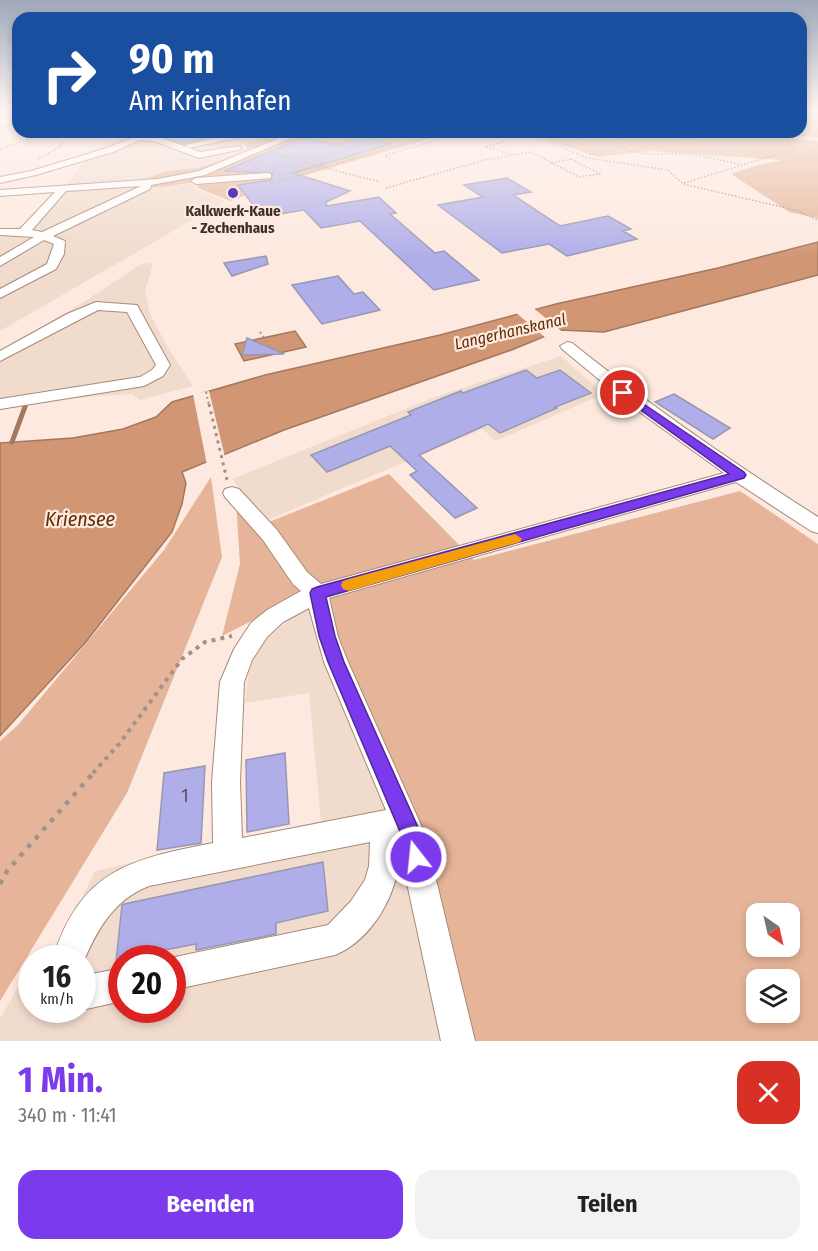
<!DOCTYPE html>
<html lang="de">
<meta charset="utf-8">
<style>
body{margin:0;font-family:"Fira Sans Condensed",sans-serif;background:#f2f2f2;color:#222;height:100vh;display:flex;flex-direction:column;font-size:22px;white-space:nowrap}
*{box-sizing:border-box;margin:0}
p{font-size:20px;color:#767676}
.icon{flex:none;width:33px;height:33px;fill:none;stroke:currentColor;stroke-width:2;stroke-linecap:round;stroke-linejoin:round}
.map{position:relative;height:1041px;overflow:hidden}
.details{display:flex;flex-direction:column;background:#fff;flex:1}
.details>*{flex:none}
.banner{position:absolute;left:12px;top:12px;width:795px;height:126px;border-radius:18px;box-shadow:0 3px 9px #0003;background:#1a4fa0;color:#fff;overflow:hidden}
.needle{width:39px;rotate:146deg}
.buttons{position:absolute;left:746px;top:903px;display:grid;gap:12px}
.buttons a{display:grid;place-items:center;width:54px;height:54px;border-radius:12px;background:#fff;box-shadow:0 3px 9px #0003;font-size:30px}
.speed{position:absolute;left:18px;top:945px;display:flex;gap:12px;font-size:30px;font-weight:700;text-align:center}
.speed>*{display:grid;place-content:center;width:78px;height:78px;border-radius:50%;background:#fff;box-shadow:0 3px 9px #0003;line-height:1}
.speed small{font-size:15px;font-weight:400}
.speed .limit{border:9px solid #d22;background:#fff;color:#111}
.pin{position:absolute;display:grid;place-items:center;width:51px;height:51px;color:#fff;margin:-26px;border:3px solid #fff;border-radius:50%;box-shadow:0 2px 6px #0007}
.me{position:absolute;width:66px;margin:-33px;rotate:344deg;stroke-linejoin:round;filter:drop-shadow(0 0 4px #0008)}
.turn{display:flex;align-items:center;gap:21px;height:126px;padding:0 18px;font-size:27px}
.turn .icon{width:78px;height:78px;stroke-width:2.5}
.turn b{display:block;font-size:42px;line-height:51px}
.round{display:grid;place-items:center;flex:none;width:63px;height:63px;border-radius:18px;background:#f2f2f2}
.head{display:flex;align-items:center;justify-content:space-between;height:102px;padding:0 18px}
h1{font-size:36px;font-weight:700;line-height:45px;color:#7c3aed}
.cta{display:flex;gap:12px;margin-top:auto;padding:12px 18px}
.cta a{flex:1;height:69px;border-radius:18px;background:#7c3aed;color:#fff;font-size:24px;font-weight:700;line-height:69px;text-align:center}
.cta a+a{background:#f2f2f2;color:#222}
.map>svg:first-child{display:block}
.built{fill:#f1dbcd;fill-rule:evenodd}
.green{fill:#e6b599;fill-rule:evenodd}
.water{fill:#d19775;stroke:#a4785e;stroke-width:1.5}
.pier{fill:#fde9df}
.lines{fill:none;stroke-linecap:round;stroke-linejoin:round}
.stream-far1{stroke:#a4785e;stroke-width:4}
.stream{stroke:#a4785e;stroke-width:5}
.building{fill:#b0aee9;stroke:#9797b4;stroke-width:1.5}
.minor-casing{stroke:#a78a79;stroke-width:2}
.path-far4{stroke:#a3928a;stroke-width:1.5;stroke-dasharray:1.5 2;stroke-linecap:butt}
.path-far3{stroke:#a3928a;stroke-width:2;stroke-dasharray:2 3;stroke-linecap:butt}
.path-far2{stroke:#a3928a;stroke-width:3;stroke-dasharray:3 4.5;stroke-linecap:butt}
.path-far1{stroke:#a3928a;stroke-width:4;stroke-dasharray:4 5;stroke-linecap:butt}
.path{stroke:#a3928a;stroke-width:4.5;stroke-dasharray:4.5 7;stroke-linecap:butt}
.minor{fill:#fff;fill-rule:evenodd}
.path-bridge{stroke:#a3928a;stroke-width:1.5;stroke-dasharray:1.5 2;stroke-linecap:butt}
.route{fill:#7c3aed;stroke:#51269a;stroke-width:1.5}
.slow{fill:#f59e0b}
.poi-dot{fill:#553db5;stroke:#fde9df;stroke-width:2}
.labels{text-anchor:middle;stroke-width:4.5;stroke-linejoin:round;paint-order:stroke}
.far-poi-label{font-size:15px;font-weight:bold;fill:#3b2f28;stroke:#fde9df}
.far-water-label{font-size:16px;font-style:italic;fill:#622d04;stroke:#fde9df}
.near-number-label{font-size:18px;fill:#584f58}
.water-label{font-size:20px;font-style:italic;fill:#622d04;stroke:#fde9df}
</style>
<div class="map">
<svg width="818" height="1041" viewBox="0 0 818 1041">
<rect width="100%" height="100%" fill="#fde9df"/>
<path class="built" d="M130 132H273L242 144 246 151 199 168 168 171 152 188 195 183 196 189 225 201 0 331V234L25 224 72 177 91 150Z
M143 263 153 264 145 290 150 314 168 348 193 386 140 400 132 394 98 396 16 404 0 408V352L87 300Z
M561 356 604 394 495 441 483 429 265 521 232 479 435 397Z
M309 609 406 847 448 1041H0V1018L31 965 32 1010H82V958H52L95 871 321 821 309 693 245 703 249 668 266 639 293 617ZM122 958H172V1010H122Z"/>
<path class="green" d="M801 111H818V138L767 132H801Z
M276 132H453L289 180 230 201 198 188 197 182C178 184 157 190 138 186L136 182 168 171 199 168 248 151 245 144Z
M523 132H685L781 137 818 141V218L789 212 731 174 751 167 782 160 649 151 597 157Z
M389 474 474 560 740 491 818 544V1041H462L433 864 305 594 222 636 240 564 236 501 264 524ZM756 914H789V946H756ZM756 980H789V1012H756Z
M211 477 222 557 127 793 0 1001V741L18 725 164 550Z"/>
<path class="water" d="M818 242V275L604 332 560 330 514 349 284 430 182 472 186 483 182 504 172 532 85 643 0 736V443L73 438 123 429 156 417 172 402 265 375 440 335 556 304 718 268Z
M295 331 306 347 244 361 235 344Z"/>
<path class="pier" d="M532 307 564 333 547 339 514 311Z
M209 391 225 457 207 465 193 394Z"/>
<g class="lines">
<path class="stream-far1" d="M25 405 26 403"/>
<path class="stream" d="M12 442 26 404"/>
</g>
<path class="building" d="M159 132H214L219 135 183 144 152 134Z
M357 134 391 144 293 173 350 191 326 202 327 206 379 197 396 213 390 214 435 253 444 251 479 280 434 290 360 221 321 228 304 210 262 217 238 185 271 180 273 173 224 171 302 138 338 145 357 139Z
M507 178 531 192 513 195 560 226 608 216 631 229 623 231 637 239 567 256 549 244 502 253 438 205 483 197 464 185Z
M266 256 268 264 232 276 224 263Z
M338 276 354 294 363 292 380 310 322 324 292 285Z
M247 338 284 354 242 355Z
M526 370 537 378 560 370 591 393 555 407 557 408 500 433 488 424 419 455 477 508 455 518 410 475 417 471 390 446 327 472 311 455 411 415 408 412 461 391 463 393Z
M674 394 730 428 713 439 655 402Z
M285 753 289 824 247 832 246 760Z
M205 766 201 843 157 850 164 773Z
M323 862 328 911 276 923V934L196 950V944L122 958 116 962 122 905 124 904Z"/>
<g class="lines">
<g class="minor-casing">
<path id="minor" d="M241 132H266L189 148 185 145Z
M294 132H305L205 175 151 185 150 189 53 236 65 241 64 254 56 269 0 298V289L47 264 54 244 44 240 0 266V257L34 237 0 235V229H20L55 192 0 196V190L158 179 199 171ZM141 186 42 232 32 230 66 191Z
M139 135 162 138 200 152 238 146 242 149 199 158 157 142 140 140 113 152 36 175 0 183V177L31 171 107 148Z
M268 173 271 174V178L196 184 191 181 196 178Z
M96 302 137 305 170 365 163 376 144 386 0 409V399L140 377 152 370 156 365 127 312 98 310 0 361V351L67 314Z
M567 342 572 343C651 406 733 463 818 517V533L811 531 736 482 329 598 338 637 348 662 425 834 475 1041H441L399 846C402 888 374 939 335 955L172 990V958H170L328 925 351 901 365 880 369 866 370 842 149 886C113 900 97 930 82 965V958H53C81 870 130 859 213 843L212 782 220 682 234 649 251 623 267 610 301 591 293 584 263 540 225 497 223 493 225 489 232 487 239 489 277 530 307 572 321 584 724 473 630 405 562 349 560 346ZM309 608 324 662 386 810 242 838 240 782 244 682 252 660 267 637 283 622Z
M122 968V1001L82 1010H81L82 976Z"/>
</g>
<path class="path-far4" d="M0 118 18 115
M0 127 18 123
M502 132 546 141 588 158 668 170 683 184 795 210 818 220
M569 132 575 140 621 132
M676 132 692 139 634 136 612 140C632 160 662 152 687 154 706 156 724 161 742 165
M383 140 397 132
M0 149 49 132
M276 154 312 164
M511 154 485 147 523 136
M39 158 56 149 77 132
M390 159 385 155 465 132
M571 159 600 174 579 177 552 163Z
M257 162 265 163
M275 165 313 167 312 165
M279 175 323 166V163L313 160
M356 176 378 181
M279 181 444 132
M684 183 797 148
M386 188 485 160 531 152 552 163"/>
<path class="path-far3" d="M260 332 269 345
M206 392 209 405"/>
<path class="path-far2" d="M209 404 227 480"/>
<path class="path-far1" d="M93 773 119 744 182 659 205 642 232 636"/>
<path class="path" d="M0 884 7 871 95 771"/>
<use href="#minor" class="minor"/>
<path class="path-bridge" d="M313 160 383 140
M312 164 356 176"/>
</g>
<linearGradient id="sky" x2="0" y2="1"><stop stop-color="#9fa8ba"/><stop offset="0.43" stop-color="#fef5f1"/><stop offset="1" stop-color="#fef5f1" stop-opacity="0"/></linearGradient>
<rect width="818" height="257" fill="url(#sky)"/>
<path class="route" d="M623 390 744 472 746 475 744 478 326 597 335 636 344 662 421 834 426 857 423 864 416 867 409 864 401 834 328 662 319 636 310 593 312 589 317 587 729 474 620 395V391Z"/>
<path class="slow" d="M515 534 522 539 520 542 349 591 343 589 341 585 343 581 349 579Z"/>
<circle class="poi-dot" cx="233" cy="193" r="6"/>
<g class="labels">
<g class="far-poi-label">
<text x="233" y="216">Kalkwerk-Kaue<tspan x="233" dy="17">- Zechenhaus</tspan></text>
</g>
<g class="far-water-label">
<text transform="translate(510 331) rotate(-13)" y="6">Langerhanskanal</text>
</g>
<g class="near-number-label">
<text x="185" y="802">1</text>
</g>
<g class="water-label">
<text x="80" y="526">Kriensee</text>
</g>
</g>
</svg>
<div class="buttons">
<a><svg class="needle" viewBox="-14 -14 28 28"><path d="M0-13l5 13h-10z" fill="#e53935"/><path d="M0 13l5-13h-10z" fill="#767676"/></svg></a>
<a><svg class="icon" aria-label="layers" viewBox="0 0 24 24"><path d="M12 4l9 5-9 5-9-5zM3 14l9 5 9-5"/></svg></a>
</div>
<div class="speed"><div>16<small>km/h</small></div><div class="limit">20</div></div>
<div class="pin" style="left:623px;top:393px;background:#d93025"><svg class="icon" aria-label="arrive" viewBox="0 0 24 24"><path d="M6 21V4h12l-3 4 3 4H6"/></svg></div>
<svg class="me" style="left:416px;top:857px" viewBox="-20 -20 40 40"><circle r="17" fill="#7c3aed" stroke="#fff" stroke-width="3"/><path d="M0-11L8 9 0 5-8 9z" fill="#fff"/></svg>
<div class="banner">
<div class="turn"><svg class="icon" aria-label="right" viewBox="0 0 24 24"><path d="M7 20v-9h11M14 6l5 5-5 5"/></svg><div><b>90 m</b>Am Krienhafen</div></div>
</div>
</div>
<section class="details">
<div class="head"><div><h1>1 Min.</h1><p>340 m · 11:41</p></div><a class="round" style="background:#d93025;color:#fff"><svg class="icon" aria-label="close" viewBox="0 0 24 24"><path d="M6 6l12 12M18 6L6 18"/></svg></a></div>
<div class="cta"><a>Beenden</a><a>Teilen</a></div>
</section>
